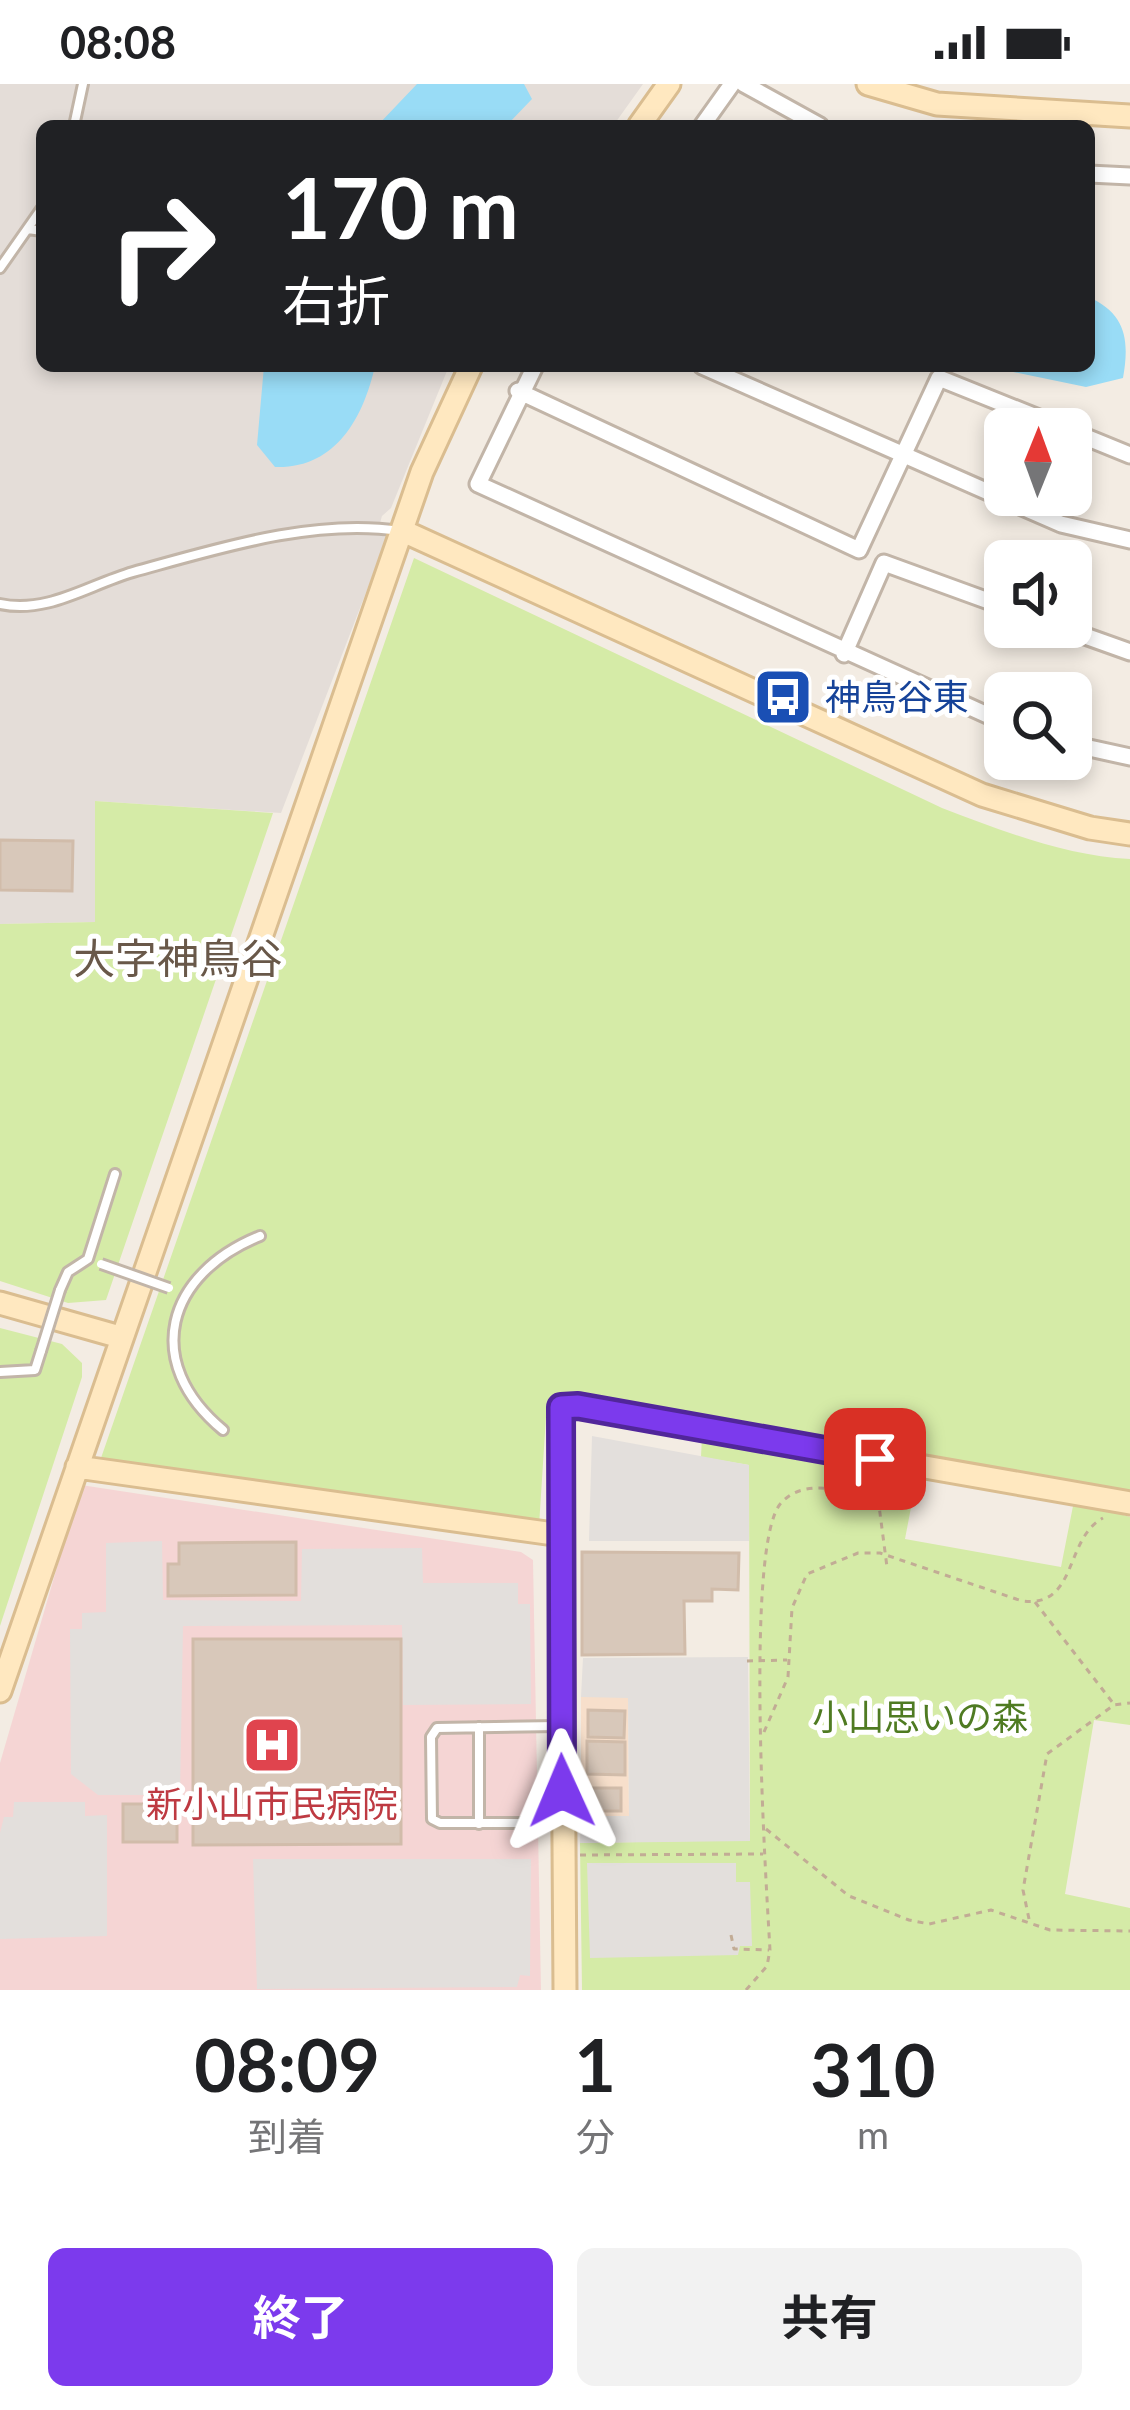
<!DOCTYPE html>
<html lang="ja">
<meta charset="utf-8">
<style>
body{margin:0;font-family:Lato,"Noto Sans JP",sans-serif;background:#f2f2f2;color:#202124;height:100vh;display:flex;flex-direction:column;font-size:45px;white-space:nowrap}
*{box-sizing:border-box;margin:0}
p{font-size:39px;color:#757577}
.icon{flex:none;width:66px;height:66px;fill:none;stroke:currentColor;stroke-width:2;stroke-linecap:round;stroke-linejoin:round}
.map{position:relative;height:1906px;overflow:hidden}
.drawer{display:flex;flex-direction:column;background:#fff;flex:1}
.drawer>*{flex:none}
.banner{position:absolute;left:36px;top:36px;width:1059px;height:252px;border-radius:18px;box-shadow:0 6px 18px #0003;background:#202124;color:#fff;overflow:hidden}
.needle{width:78px;rotate:1deg}
.fabs{position:absolute;left:984px;top:324px;display:grid;gap:24px}
.fabs a{display:grid;place-items:center;width:108px;height:108px;border-radius:18px;background:#fff;box-shadow:0 6px 18px #0003;font-size:60px}
.pin{position:absolute;display:grid;place-items:center;width:102px;height:102px;color:#fff;margin:-51px;border-radius:24px;box-shadow:0 6px 18px #0006}
.me{position:absolute;width:132px;margin:-66px;rotate:359deg;stroke-linejoin:round;filter:drop-shadow(0 0 9px #0008)}
.turn{display:flex;align-items:center;gap:42px;height:252px;padding:0 48px;font-size:54px}
.turn .icon{width:156px;height:156px;stroke-width:2.5}
.turn b{display:block;font-size:84px;line-height:102px}
.eta{display:flex;justify-content:space-evenly;align-items:center;height:204px;text-align:center}
.eta b{font-size:72px;font-weight:700;line-height:84px}
.primary-button{display:flex;gap:24px;margin-top:auto;padding:24px 48px}
.primary-button a{flex:1;height:138px;border-radius:18px;background:#7c3aed;color:#fff;font-size:48px;font-weight:700;line-height:138px;text-align:center}
.primary-button a+a{background:#f2f2f2;color:#202124}
.status{display:flex;justify-content:space-between;align-items:center;height:84px;padding:0 60px;background:#fff;direction:ltr}
.status svg{height:33px;fill:currentColor}
.map>svg:first-child{display:block}
.commercial{fill:#f7dfcb}
.industrial{fill:#e4ddd8}
.medical{fill:#f5d5d4}
.green{fill:#d5eba7}
.parking{fill:#e3dfdc}
.water{fill:#99dcf6}
.building{fill:#d8c8ba;stroke:#d1bcaa;stroke-width:3}
.lines{fill:none;stroke-linecap:round;stroke-linejoin:round}
.lane-casing{stroke:#c2b5a8;stroke-width:14}
.street-casing{stroke:#c2b5a8;stroke-width:21}
.secondary-casing{stroke:#dabd90;stroke-width:27}
.path{stroke:#c2ac95;stroke-width:3;stroke-dasharray:6 6;stroke-linecap:butt}
.lane{stroke:#fff;stroke-width:8}
.street{stroke:#fff;stroke-width:15}
.secondary{stroke:#ffe8c0;stroke-width:21}
.lane-bridge-casing{stroke:#c2b5a8;stroke-width:14;stroke-linecap:butt}
.lane-bridge{stroke:#fff;stroke-width:8}
.route-casing{stroke:#51269a;stroke-width:30}
.route{stroke:#7c3aed;stroke-width:21}
.labels{text-anchor:middle;stroke-width:10;stroke-linejoin:round;paint-order:stroke}
.transit-label{font-size:36px;fill:#164399;stroke:#fff;text-anchor:start}
.park-label{font-size:36px;fill:#4f7b22;stroke:#fff}
.health-label{font-size:36px;fill:#be3a42;stroke:#fff}
.quarter-label{font-size:42px;fill:#695849;stroke:#fff}
</style>
<div class="status"><b>08:08</b><svg viewBox="0 0 49 12"><path d="M0 12V9h3v3zM5 12V6h3v6zM10 12V3h3v9zM15 12V0h3v12zM26 1h20v11H26zM47 4h2v5h-2z"/></svg></div>
<div class="map">
<svg width="1130" height="1906" viewBox="0 0 1130 1906">
<rect width="100%" height="100%" fill="#f3ece3"/>
<path class="commercial" d="M581 1613H628L629 1733 581 1732Z"/>
<path class="industrial" d="M0 0H643L613 42H42V282H449L391 424 382 432 377 449 387 454 281 729 95 717V838L0 840Z"/>
<path class="medical" d="M81 1401 521 1468 533 1476 541 1906H0V1679Z"/>
<path class="green" d="M414 474 942 724C1003 747 1065 772 1130 775V1411L557 1309 547 1317 539 1442 101 1374Z
M95 717 273 729 106 1216 68 1219 0 1197V840L95 838Z
M0 1244 62 1260 82 1279V1293L0 1542Z
M702 1351 917 1392 905 1455 1061 1483 1074 1417 1130 1433V1641L1094 1636 1065 1810 1130 1824V1906H582L580 1759 750 1756 749 1381 701 1373Z"/>
<path class="parking" d="M592 1352 749 1381V1457H589Z
M162 1457 163 1516 301 1517 302 1465 422 1464 423 1499H518V1520H530L531 1620 403 1621 402 1541 183 1542 180 1711H98L71 1690 70 1545H82V1529L106 1528V1459Z
M748 1573 750 1757 580 1759 581 1732H629L628 1614 581 1613 583 1574Z
M14 1718H85V1732L107 1731V1852L0 1855V1749L4 1733H13Z
M253 1775H531L530 1892 520 1891 517 1903 257 1905Z
M587 1779H736V1798H750L752 1862H740L738 1871 590 1874Z"/>
<path class="water" d="M417 0H524L532 15 506 42H377Z
M1089 213C1125 230 1130 254 1123 294L1086 303 984 282H1089Z
M264 282H375C363 335 335 385 275 383L257 361Z"/>
<path class="building" d="M0 756 73 757 72 807 0 806Z
M296 1458V1511L168 1512V1480H179V1459Z
M582 1468 739 1469 738 1506 712 1505V1517H684L685 1570 582 1571Z
M193 1555H401V1760L193 1761Z
M588 1626 625 1627 624 1654 588 1653Z
M587 1657 625 1658V1691L587 1690Z
M589 1704H621V1727H589Z
M123 1720H177V1758H123Z"/>
<g class="lines">
<g class="lane-casing">
<path id="lane" d="M74 42 83 0
M28 145 42 147
M0 184 42 124
M0 520C48 530 88 501 133 488 217 465 313 434 400 447
M60 1206 68 1188 88 1175 115 1090
M0 1288 35 1286 41 1267
M223 1346C141 1278 166 1190 260 1152
M558 1642 437 1644 431 1653 432 1735 440 1739H561
M479 1740V1643"/>
</g>
<g class="street-casing">
<path id="street" d="M744 0 820 42
M702 42 732 0
M1089 90 1130 92
M535 282 478 400 1005 639
M702 282 1061 440 1130 456
M518 307 859 466 939 294 1066 345
M1071 347 1130 371
M1060 543 1130 568
M844 570 884 479 1005 523
M1071 660 1130 673"/>
</g>
<g class="secondary-casing">
<path id="secondary" d="M868 0 937 20 1130 32
M639 42 669 0
M403 447 982 711 1090 744 1130 750
M0 1219 120 1253
M77 1383 561 1451
M0 1607 422 388 471 282
M565 1906 561 1323 578 1322 1130 1419"/>
</g>
<path class="path" d="M875 1391 887 1483
M1035 1518 1113 1619
M747 1577 787 1576
M764 1648 788 1593 792 1524 807 1490 858 1469H880L1022 1517C1078 1524 1064 1455 1103 1434
M766 1745 849 1812 909 1836 929 1840 991 1826 1050 1846 1130 1847
M580 1771 763 1770
M1029 1835 1023 1806 1047 1670 1114 1621 1130 1619
M731 1851 734 1865 769 1866
M746 1906 767 1882 770 1866C766 1797 744 1460 781 1419 805 1392 847 1409 877 1414"/>
<use href="#lane" class="lane"/>
<use href="#street" class="street"/>
<use href="#secondary" class="secondary"/>
<g class="lane-bridge-casing">
<path id="lane-bridge" d="M101 1180 169 1204
M41 1267 60 1206"/>
</g>
<use href="#lane-bridge" class="lane-bridge"/>
</g>
<g class="lines">
<g class="route-casing">
<path id="route" d="M562 1707 561 1323 578 1322 875 1375"/>
</g>
<use href="#route" class="route"/>
</g>
<defs>
<g id="bus-square" transform="scale(3)"><rect x="-9" y="-9" width="18" height="18" rx="4" fill="#1a4fb4" stroke="#fff"/><path d="M-5-6H5V4H4V6H2V4H-2V6H-4V4H-5ZM-3.5-4V0h7V-4ZM-3.5 1.2v1.5H-2V1.2ZM2 1.2v1.5H3.5V1.2Z" fill="#fff"/></g>
<g id="hospital-square" transform="scale(3)"><rect x="-9" y="-9" width="18" height="18" rx="4" fill="#e0444e" stroke="#fff"/><path d="M-5-5h3v3.5h4V-5h3V5h-3V1.5h-4V5h-3Z" fill="#fff"/></g>
</defs>
<g fill-rule="evenodd">
<use href="#bus-square" x="783" y="613"/>
<use href="#hospital-square" x="272" y="1661"/>
</g>
<g class="labels">
<g class="transit-label">
<text x="825" y="626">神鳥谷東</text>
</g>
<g class="park-label">
<text x="920" y="1646">小山思いの森</text>
</g>
<g class="health-label">
<text x="272" y="1733">新小山市民病院</text>
</g>
<g class="quarter-label">
<text x="178" y="890">大字神鳥谷</text>
</g>
</g>
</svg>
<div class="fabs">
<a><svg class="needle" viewBox="-14 -14 28 28"><path d="M0-13l5 13h-10z" fill="#e53935"/><path d="M0 13l5-13h-10z" fill="#757577"/></svg></a>
<a><svg class="icon" aria-label="sound" viewBox="0 0 24 24"><path d="M4 9h4l5-4v14l-5-4H4zM17 9q2 3 0 6"/></svg></a>
<a><svg class="icon" aria-label="search" viewBox="0 0 24 24"><circle cx="10" cy="10" r="6"/><path d="M15 15l6 6"/></svg></a>
</div>
<div class="pin" style="left:875px;top:1375px;background:#d93025"><svg class="icon" aria-label="arrive" viewBox="0 0 24 24"><path d="M6 21V4h12l-3 4 3 4H6"/></svg></div>
<svg class="me" style="left:562px;top:1707px" viewBox="-20 -20 40 40"><path d="M0-17L14 15 0 8-14 15z" fill="#7c3aed" stroke="#fff" stroke-width="4"/></svg>
<div class="banner">
<div class="turn"><svg class="icon" aria-label="right" viewBox="0 0 24 24"><path d="M7 20v-9h11M14 6l5 5-5 5"/></svg><div><b>170 m</b>右折</div></div>
</div>
</div>
<section class="drawer">
<div class="eta">
<div><b>08:09</b><p>到着</p></div>
<div><b>1</b><p>分</p></div>
<div><b>310</b><p>m</p></div>
</div>
<div class="primary-button"><a>終了</a><a>共有</a></div>
</section>
